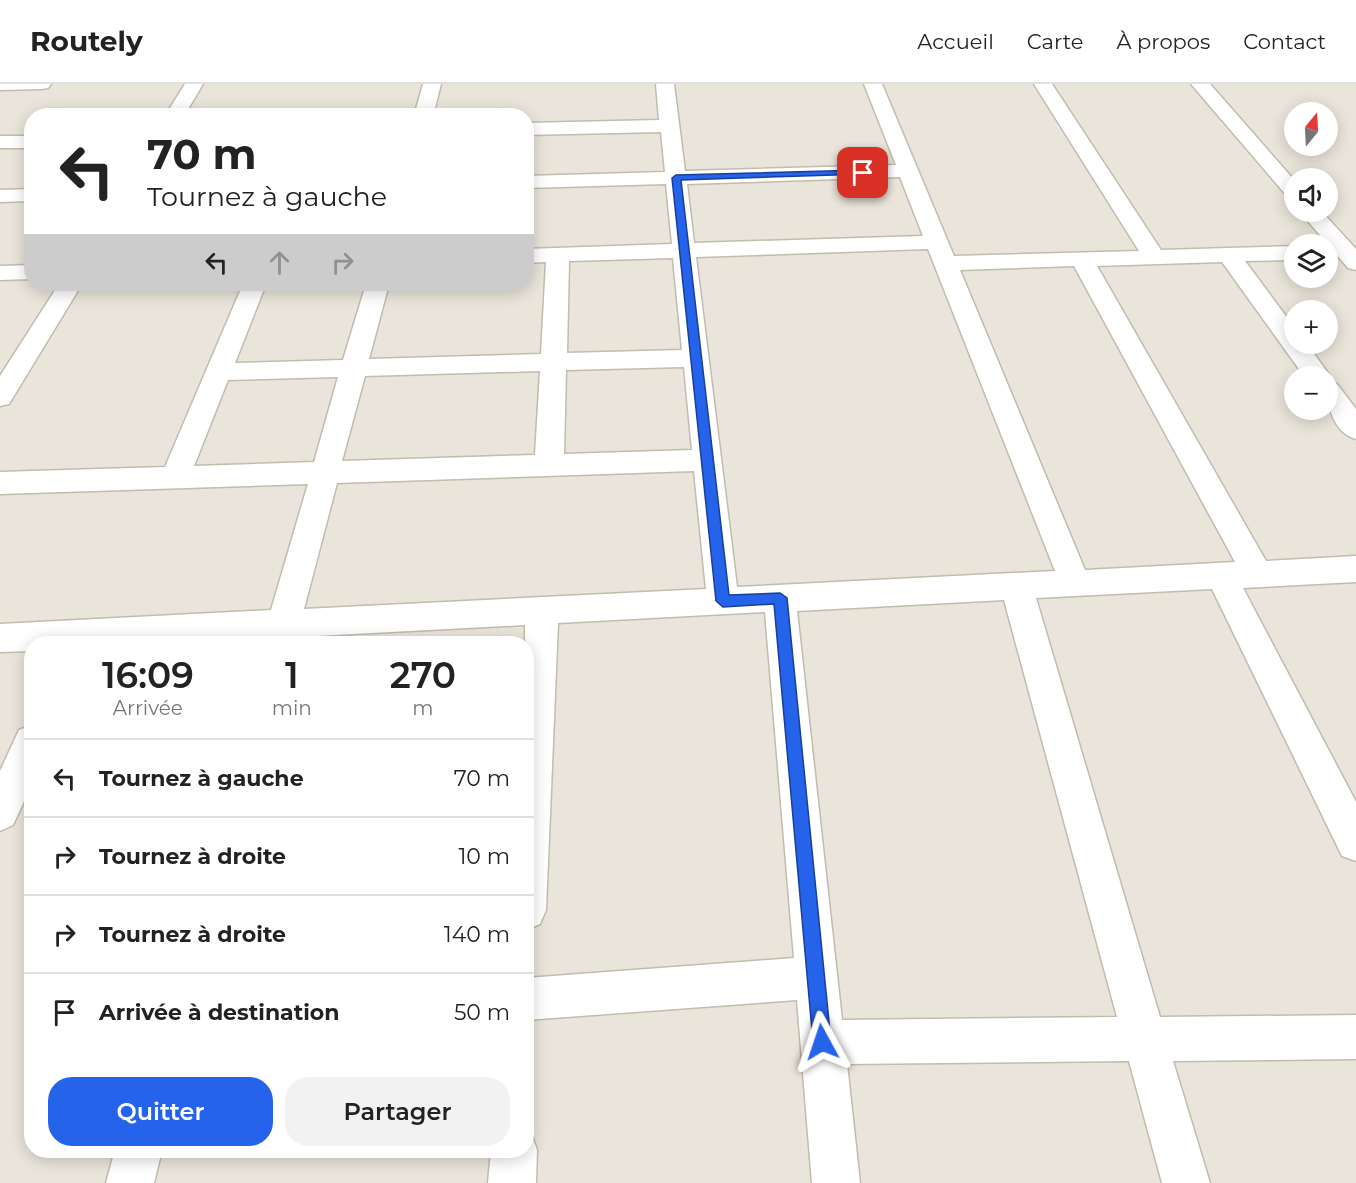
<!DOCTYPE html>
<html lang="fr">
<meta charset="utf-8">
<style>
body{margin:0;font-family:Montserrat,sans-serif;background:#f2f2f2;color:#222;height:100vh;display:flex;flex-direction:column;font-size:22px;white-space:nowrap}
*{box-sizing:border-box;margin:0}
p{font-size:20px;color:#767676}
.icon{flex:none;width:33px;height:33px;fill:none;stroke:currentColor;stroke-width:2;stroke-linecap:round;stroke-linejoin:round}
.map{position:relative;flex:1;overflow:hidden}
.panel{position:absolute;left:24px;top:552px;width:510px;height:522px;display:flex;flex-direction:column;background:#fff;border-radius:24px;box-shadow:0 3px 15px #0003}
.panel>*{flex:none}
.banner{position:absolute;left:24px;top:24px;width:510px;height:183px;border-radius:24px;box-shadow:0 3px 15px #0003;background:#fff;color:#222;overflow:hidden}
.needle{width:39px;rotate:18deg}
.buttons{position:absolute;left:1284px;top:18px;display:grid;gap:12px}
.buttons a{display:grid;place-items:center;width:54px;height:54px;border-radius:50%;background:#fff;box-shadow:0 3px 15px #0003;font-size:30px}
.pin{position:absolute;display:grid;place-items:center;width:51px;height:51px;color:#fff;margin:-26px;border-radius:12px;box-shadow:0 3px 9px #0006}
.me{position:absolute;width:66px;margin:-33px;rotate:355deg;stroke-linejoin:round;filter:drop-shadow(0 0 4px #0008)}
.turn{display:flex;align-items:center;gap:21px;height:126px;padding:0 24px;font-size:27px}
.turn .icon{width:78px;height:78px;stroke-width:2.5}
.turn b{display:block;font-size:42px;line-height:51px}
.lanes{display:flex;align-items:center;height:57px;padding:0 24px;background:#0003;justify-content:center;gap:30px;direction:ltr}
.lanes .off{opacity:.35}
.eta{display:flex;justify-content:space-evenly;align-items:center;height:102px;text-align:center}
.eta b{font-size:36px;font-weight:600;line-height:42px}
.button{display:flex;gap:12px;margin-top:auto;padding:12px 24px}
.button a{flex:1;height:69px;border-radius:24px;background:#2563eb;color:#fff;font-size:24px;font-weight:600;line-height:69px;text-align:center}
.button a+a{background:#f2f2f2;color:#222}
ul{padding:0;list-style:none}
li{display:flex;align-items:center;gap:18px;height:78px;padding:0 24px;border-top:2px solid #e0e0e0}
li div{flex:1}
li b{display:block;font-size:22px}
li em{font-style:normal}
header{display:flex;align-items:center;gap:36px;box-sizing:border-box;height:84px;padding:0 30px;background:#fff;border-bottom:2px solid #e0e0e0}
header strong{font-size:28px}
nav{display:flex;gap:33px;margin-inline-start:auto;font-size:21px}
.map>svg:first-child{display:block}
.residential{fill:#eae5da;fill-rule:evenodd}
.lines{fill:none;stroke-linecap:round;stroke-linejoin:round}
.minor-casing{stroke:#c2bbae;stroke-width:3}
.minor{fill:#fff;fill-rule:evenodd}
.route{fill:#2563eb;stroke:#184099;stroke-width:1.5}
</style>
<header>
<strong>Routely</strong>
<nav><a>Accueil</a><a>Carte</a><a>À propos</a><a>Contact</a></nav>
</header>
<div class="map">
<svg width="1356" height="1099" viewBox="0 0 1356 1099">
<rect width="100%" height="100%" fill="#f6f3ec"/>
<path class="residential" d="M0 0H1356V1099H0ZM1294 28H1328V62H1294ZM32 32H526V200H32ZM1294 94H1328V128H1294ZM1294 160H1328V194H1294ZM1294 226H1328V260H1294ZM1294 292H1328V326H1294ZM32 560H526V1066H32Z"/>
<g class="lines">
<g class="minor-casing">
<path id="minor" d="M0 0H51L48 4 42 5 0 6Z
M185 0H203L184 32H165Z
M423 0H441L433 32H414Z
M656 0H674L685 87 896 81 864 0H882L954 172 1139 167 1034 0H1052L1161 166 1294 162V176L1245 177 1294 243V260H1307L1330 292 1328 296V292H1304L1222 178 1097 182 1266 477 1356 472V498L1243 504 1356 718V777L1342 772 1212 505 1036 514 1160 933 1356 931V975L1173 977 1210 1099H1162L1129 977 847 980 860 1099H812L797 916 526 936V894L794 874 765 528 558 539 546 826 540 840 526 846 525 541 297 553 295 560H262L263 555 168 560H32V567L0 568V540L271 526 308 400 0 410V388L165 383 243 200H266L235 279 343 276 366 200H389L369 275 541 270 546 178 526 179V165L672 160 666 100 526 104V92L665 88 661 48 526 51V39L659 36ZM900 93 923 152 694 159 687 100ZM928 165 1055 487 737 503 696 173ZM673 174 682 266 567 269 569 177ZM1074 182 1235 478 1085 486 960 186ZM684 283 692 366 564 370 566 286ZM540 287 535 371 342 377 365 292ZM338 293 314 378 194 382 228 296ZM694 387 706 505 304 525 337 399ZM1004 516 1117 933 842 936 797 527Z
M1191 0H1210L1294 96V114L1287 112Z
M0 52H32V64H0Z
M32 105V117L0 118V106Z
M1300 128H1322L1356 165V186L1348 184Z
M32 181V195L0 196V182Z
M59 200H82L9 320 0 322V292Z
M1328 297 1337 300 1356 325V355C1332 348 1326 319 1328 297Z
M32 641V700L13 741 0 747V687L19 646Z
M526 1048 531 1049 537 1066 536 1099H488L491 1066H526Z
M115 1066H162L154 1099H106Z"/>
</g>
<use href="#minor" class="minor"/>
</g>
<path class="route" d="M863 86 866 87V90L681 96 729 511 780 509 787 514 831 958 829 965 822 967 816 965 813 958 774 520 723 523 716 517 672 94 676 91Z"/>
</svg>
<div class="buttons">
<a><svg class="needle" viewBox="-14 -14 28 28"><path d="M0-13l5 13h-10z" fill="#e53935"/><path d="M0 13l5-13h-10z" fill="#767676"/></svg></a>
<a><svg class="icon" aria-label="sound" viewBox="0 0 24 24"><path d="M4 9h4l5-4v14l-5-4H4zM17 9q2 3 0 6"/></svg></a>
<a><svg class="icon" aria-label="layers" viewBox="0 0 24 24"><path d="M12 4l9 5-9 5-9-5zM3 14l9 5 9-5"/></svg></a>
<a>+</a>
<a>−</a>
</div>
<div class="pin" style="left:863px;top:89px;background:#d93025"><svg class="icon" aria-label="arrive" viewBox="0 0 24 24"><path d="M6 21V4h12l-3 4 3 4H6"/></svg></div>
<svg class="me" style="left:822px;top:958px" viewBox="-20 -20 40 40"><path d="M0-17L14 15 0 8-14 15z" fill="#2563eb" stroke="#fff" stroke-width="4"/></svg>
<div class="banner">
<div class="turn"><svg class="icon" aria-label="left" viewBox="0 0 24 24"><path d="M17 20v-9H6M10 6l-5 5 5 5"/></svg><div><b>70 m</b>Tournez à gauche</div></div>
<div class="lanes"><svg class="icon" aria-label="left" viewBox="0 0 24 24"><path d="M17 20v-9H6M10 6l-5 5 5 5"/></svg><svg class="icon off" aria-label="ahead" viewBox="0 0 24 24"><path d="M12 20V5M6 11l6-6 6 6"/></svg><svg class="icon off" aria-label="right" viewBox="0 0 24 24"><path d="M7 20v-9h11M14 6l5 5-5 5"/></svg></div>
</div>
<section class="panel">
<div class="eta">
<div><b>16:09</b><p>Arrivée</p></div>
<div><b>1</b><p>min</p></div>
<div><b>270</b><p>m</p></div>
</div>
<ul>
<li><svg class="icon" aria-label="left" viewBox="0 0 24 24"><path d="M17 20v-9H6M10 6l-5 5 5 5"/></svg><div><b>Tournez à gauche</b></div><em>70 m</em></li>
<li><svg class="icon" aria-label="right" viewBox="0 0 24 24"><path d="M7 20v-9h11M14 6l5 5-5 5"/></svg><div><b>Tournez à droite</b></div><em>10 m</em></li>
<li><svg class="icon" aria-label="right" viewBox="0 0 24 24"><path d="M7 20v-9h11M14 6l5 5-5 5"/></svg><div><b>Tournez à droite</b></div><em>140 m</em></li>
<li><svg class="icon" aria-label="arrive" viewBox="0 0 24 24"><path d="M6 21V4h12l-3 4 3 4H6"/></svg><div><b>Arrivée à destination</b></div><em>50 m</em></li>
</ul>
<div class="button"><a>Quitter</a><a>Partager</a></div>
</section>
</div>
